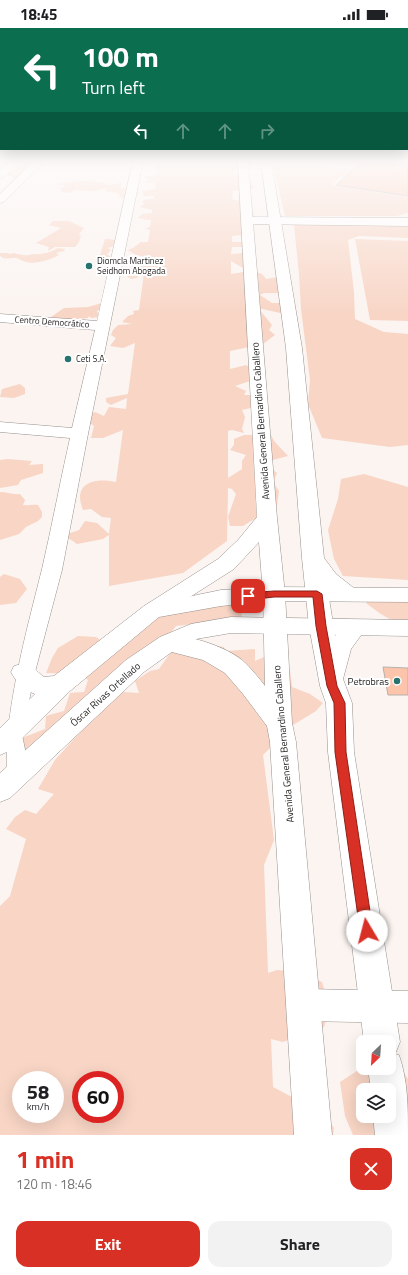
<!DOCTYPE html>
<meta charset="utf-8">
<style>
body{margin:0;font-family:"Titillium Web",sans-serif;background:#f2f2f2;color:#202124;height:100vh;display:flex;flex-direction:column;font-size:15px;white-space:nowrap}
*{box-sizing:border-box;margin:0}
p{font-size:13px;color:#757577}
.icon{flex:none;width:22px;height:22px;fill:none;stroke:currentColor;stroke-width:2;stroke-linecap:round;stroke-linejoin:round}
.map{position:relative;height:1107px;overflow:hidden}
.panel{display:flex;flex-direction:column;background:#fff;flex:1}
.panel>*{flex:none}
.top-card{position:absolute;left:0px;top:0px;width:408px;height:122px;box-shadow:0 4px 16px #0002;background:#0b6e4f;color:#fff;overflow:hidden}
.needle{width:26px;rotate:205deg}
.buttons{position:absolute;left:356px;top:1007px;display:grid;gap:8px}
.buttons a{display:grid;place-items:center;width:40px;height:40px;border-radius:8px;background:#fff;box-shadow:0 4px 16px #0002;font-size:20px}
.speed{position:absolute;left:12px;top:1043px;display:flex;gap:8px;font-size:20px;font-weight:700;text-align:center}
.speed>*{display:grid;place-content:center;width:52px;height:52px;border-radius:50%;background:#fff;box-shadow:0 4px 16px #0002;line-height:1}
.speed small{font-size:10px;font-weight:400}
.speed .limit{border:6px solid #d22;background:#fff;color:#111}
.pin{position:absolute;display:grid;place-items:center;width:34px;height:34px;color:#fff;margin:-17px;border-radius:8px;box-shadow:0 2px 6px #0006}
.me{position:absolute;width:44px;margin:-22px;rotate:352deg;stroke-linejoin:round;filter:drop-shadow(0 0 3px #0008)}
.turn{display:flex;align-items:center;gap:14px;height:84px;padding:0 16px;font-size:18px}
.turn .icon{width:52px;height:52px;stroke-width:2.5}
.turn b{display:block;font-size:28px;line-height:34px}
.lanes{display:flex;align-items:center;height:38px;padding:0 16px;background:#0003;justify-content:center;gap:20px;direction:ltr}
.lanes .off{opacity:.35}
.round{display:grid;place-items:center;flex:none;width:42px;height:42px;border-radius:12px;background:#f2f2f2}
.head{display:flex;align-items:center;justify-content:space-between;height:68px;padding:0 16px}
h1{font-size:24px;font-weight:700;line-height:30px;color:#d93025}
.action{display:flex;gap:8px;margin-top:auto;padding:8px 16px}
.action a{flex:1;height:46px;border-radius:12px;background:#d93025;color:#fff;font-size:16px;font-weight:700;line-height:46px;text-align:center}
.action a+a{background:#f2f2f2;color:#202124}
.status{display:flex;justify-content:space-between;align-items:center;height:28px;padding:0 20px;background:#fff;direction:ltr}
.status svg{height:11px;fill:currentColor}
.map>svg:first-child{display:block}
.green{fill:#f8d5c5;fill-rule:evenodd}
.building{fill:#fcc5ab;stroke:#b7b0ad}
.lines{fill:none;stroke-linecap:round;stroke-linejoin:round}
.minor-casing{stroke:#97918e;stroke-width:1}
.tertiary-casing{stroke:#97918e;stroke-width:1}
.primary-casing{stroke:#97918e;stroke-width:1}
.minor{fill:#fff;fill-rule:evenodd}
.tertiary{fill:#fff;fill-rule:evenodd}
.primary{fill:#fff;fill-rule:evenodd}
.route{fill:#d93025;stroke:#8d1f18}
.poi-dot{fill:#287270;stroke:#fff;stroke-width:1.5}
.labels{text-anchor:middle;stroke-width:4;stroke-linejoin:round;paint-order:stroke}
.far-poi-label{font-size:9px;fill:#272523;stroke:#fff;text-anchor:start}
.far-street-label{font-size:9px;fill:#272523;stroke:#fff}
.street-label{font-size:10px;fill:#272523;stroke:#fff}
.poi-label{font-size:10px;fill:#272523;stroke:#fff;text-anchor:end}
</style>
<div class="status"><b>18:45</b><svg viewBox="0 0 49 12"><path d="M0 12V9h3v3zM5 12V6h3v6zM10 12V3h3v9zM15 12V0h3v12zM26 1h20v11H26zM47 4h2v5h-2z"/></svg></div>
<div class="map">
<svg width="408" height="1107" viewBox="0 0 408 1107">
<rect width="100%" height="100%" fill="#fbf4f1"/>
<path class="green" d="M23 133H43L40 134 45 137 36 142H18L30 143 28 148 15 150 7 147 9 144 17 142 16 136 23 135Z
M159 133H263L249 134 246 138 233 142V147L244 146 251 154 254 160 233 163 232 171 243 174 253 180 247 182 255 188 257 192 246 195 249 201 241 207 232 208V214H244L247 219H232L231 226 245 225 257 241 243 240 231 233V246C241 245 260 239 266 251L277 249 291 251 292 258 285 265H264L260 267 272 275H287L291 281 280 285 258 280 272 297 269 302 275 307 263 316 230 323V341L246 337 252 341 250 353 235 358 246 363 244 367H258L268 374 259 378 242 382 245 389 242 401 244 405 232 402 228 403V450L242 441V433L246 427 230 422 234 417V411L244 407H271L274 413 288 428 269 433 268 438 277 445 273 454 279 463 277 477 243 498H230L228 489 236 466 232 461 228 460 227 513 183 545 109 558V507L103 511 77 516 64 507 79 502 85 493 97 495 109 506 111 490 102 489 91 481 83 482C72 455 94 449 116 454L123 402 103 410H91L94 398 87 393 89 387 95 384 104 388 109 379 126 381 127 370 111 377 106 374V370L128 366 135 315 123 320 110 318 116 310 111 307 113 302 118 297 132 296 122 294 128 288 134 286 133 283 139 282 144 245H140L137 250 131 251 127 248 121 247 119 245H128L133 241 132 238H145L146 229 136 227 128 222 133 220 141 214H148L150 202 145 200 150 199 151 192H147L138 190 141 187V186L152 185V182L139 179 144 176 142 173 147 171H154V168H144L142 163 155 161 156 155 145 154 149 152 145 149 157 147 158 142 153 141 158 137 154 136Z
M272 133H322L318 136 309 135 326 139 408 151V158L341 148 333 157 408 169V185L397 188H285Z
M81 153 103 154 108 157 122 155V158L119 160 135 161 140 165 124 170 120 169 118 165 105 163 107 160 94 163 74 162 71 165 61 164V160L64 159 65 157 54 156Z
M53 193H69L84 200 79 206 81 208 79 214 75 219H55L48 223 49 219 36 215 61 200 49 197Z
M367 195 408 196V210L359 208 348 212 354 264 355 291 384 304 408 306V417L390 419 322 410 308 376 310 352 301 281 299 246 294 197Z
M105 211 118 212 115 216 112 217 114 218 108 220 111 222 107 226 112 230 111 236 108 235 107 231 99 230Z
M355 211 408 213V293L370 292Z
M58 220 65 221 64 223 56 225 59 227C53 231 34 237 26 234 22 233 19 230 15 230 8 230 5 232 0 228V225H8L9 226 14 225C18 226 27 229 32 226 41 227 49 225 58 220Z
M102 275 101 281 97 283 99 289 91 290 89 288 88 290C76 292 63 292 51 289L64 280 88 279Z
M20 356 25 360V366L14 370 0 369 2 361Z
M7 431 32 433 29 437 43 436V445L21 452 18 457 0 460V432Z
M364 446 408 459V552L343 548 334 531 328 502 338 471 341 451Z
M0 464C7 464 12 467 20 466L25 472 23 477C28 478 32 476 38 477L42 484V489L38 493 26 499 19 506 0 512Z
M4 546 20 551 27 561 16 575 0 577V549Z
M376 561H408V595C391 595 379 585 366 575Z
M239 571 241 576 242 593 213 592 203 595 176 598 161 617 45 719 21 723 17 712 45 701 46 688 64 683 70 665 84 664 88 652 81 646 46 645 52 630 58 620 78 608 96 609 105 615 166 586Z
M197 615 224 619 226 623 255 621V633L264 629 290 642 292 659 310 666 323 675 316 683 293 697 283 714 273 717 263 727 274 812 264 837 268 945 277 942 300 944 322 954 330 981 324 999 283 1014 271 1011 273 1059 292 1069 304 1064 334 1100 333 1107H0V878L10 868 26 811 6 801 15 789 25 782 36 786 54 766 38 761 55 732 92 691 106 663 139 665 135 653 150 643 159 641 171 624ZM21 1052H55V1086H21ZM81 1052H115V1086H81Z
M395 1031 408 1051V1107H353L345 1088 340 1054 363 1039 389 1040ZM363 1062H389V1088H363Z"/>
<path class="building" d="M363 133H408V168L336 157Z
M383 639 408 640V667H388Z"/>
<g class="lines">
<g class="minor-casing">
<path id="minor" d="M133 133H143L88 406 62 542 35 644 22 707 30 745 26 753 17 756 8 753C0 698 28 597 42 541 52 498 60 454 70 410L0 404V394L72 400 95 302 0 294V286L97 293Z
M303 961 408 963V995L303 993 292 988 287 977 292 966Z"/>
</g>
<g class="tertiary-casing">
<path id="tertiary" d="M11 133H22L4 149 0 150V142Z
M34 133H45L4 174 0 175V166Z
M248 189 408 190V198L244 196 242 193 244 190Z
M274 559 408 560V574L274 573 221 578 159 589 70 663 9 723 0 727V700L35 666C24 662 16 654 11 644L14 638C31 633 32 640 44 649L54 648 144 578 221 562Z
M231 589 408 592V608L231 605 196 611 176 621 144 644 10 770 0 774V745L126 632 160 609 191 596Z"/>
</g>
<g class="primary-casing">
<path id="primary" d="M238 133H248L277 490 285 566 292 695 296 714 332 1107H294L270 714 267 698 243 666 225 645 203 632 160 621 156 615 160 609C181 603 225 618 242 632 251 640 258 649 265 658L263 566 259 514 234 541 160 588 152 591 144 588 141 583 144 578 218 531 238 512 257 489Z
M261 133H271L302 320 324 530 336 546 355 561 358 566 355 571C344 574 337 571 328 564L335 608C343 596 349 589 363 593L367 599 351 621 343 651 352 675 354 724 400 1014 395 1026 399 1027C408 1053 408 1080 408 1107H375L373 1088H389V1062H371L368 1040H389V1014H364L328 724 326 675 320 658 309 598 302 530 286 320Z"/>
</g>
<use href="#minor" class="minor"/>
<use href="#tertiary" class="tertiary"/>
<use href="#primary" class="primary"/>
</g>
<linearGradient id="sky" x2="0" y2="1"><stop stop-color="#abaab8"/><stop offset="0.46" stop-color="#fdfaf9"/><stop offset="1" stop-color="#fdfaf9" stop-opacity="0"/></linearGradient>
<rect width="408" height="288" fill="url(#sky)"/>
<path class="route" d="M274 563H317L322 566 326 598 337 658 345 675 346 724 373 903 372 908 367 910 362 908 360 903 335 724 334 675 327 658 316 598 313 569H274L248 572 243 568 248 565Z"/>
<g class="poi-dot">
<circle cx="89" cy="238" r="4"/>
<circle cx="68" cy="331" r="4"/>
<circle cx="397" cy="653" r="4"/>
</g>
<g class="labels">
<g class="far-poi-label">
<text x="97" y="236">Diomcla Martinez<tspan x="97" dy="10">Seidhom Abogada</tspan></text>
<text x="76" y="334">Ceti S.A.</text>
</g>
<g class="far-street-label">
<text transform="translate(52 294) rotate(4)" y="3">Centro Democrático</text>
</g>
<g class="street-label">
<text transform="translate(260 393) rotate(-94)" y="4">Avenida General Bernardino Caballero</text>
<text transform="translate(105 666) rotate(-42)" y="4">Óscar Rivas Ortellado</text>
<text transform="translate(283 716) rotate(-95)" y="4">Avenida General Bernardino Caballero</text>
</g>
<g class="poi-label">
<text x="389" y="657">Petrobras</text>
</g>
</g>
</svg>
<div class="buttons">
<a><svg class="needle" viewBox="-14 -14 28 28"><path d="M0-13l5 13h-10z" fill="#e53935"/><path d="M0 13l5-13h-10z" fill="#757577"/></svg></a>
<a><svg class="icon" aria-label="layers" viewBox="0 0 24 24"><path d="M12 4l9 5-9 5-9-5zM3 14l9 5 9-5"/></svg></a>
</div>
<div class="speed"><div>58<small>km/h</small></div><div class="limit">60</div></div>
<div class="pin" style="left:248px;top:568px;background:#d93025"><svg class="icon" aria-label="arrive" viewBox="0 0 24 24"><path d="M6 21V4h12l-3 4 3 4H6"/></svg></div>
<svg class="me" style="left:367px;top:903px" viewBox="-20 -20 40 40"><circle r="19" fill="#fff"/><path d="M0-13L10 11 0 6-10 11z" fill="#d93025"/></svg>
<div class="top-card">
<div class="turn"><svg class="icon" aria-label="left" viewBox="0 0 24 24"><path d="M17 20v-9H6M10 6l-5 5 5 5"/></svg><div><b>100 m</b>Turn left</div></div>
<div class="lanes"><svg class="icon" aria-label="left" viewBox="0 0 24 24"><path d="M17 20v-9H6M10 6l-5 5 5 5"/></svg><svg class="icon off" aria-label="ahead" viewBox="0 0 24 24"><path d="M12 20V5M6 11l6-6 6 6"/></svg><svg class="icon off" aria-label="ahead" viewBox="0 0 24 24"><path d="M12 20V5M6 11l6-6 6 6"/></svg><svg class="icon off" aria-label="right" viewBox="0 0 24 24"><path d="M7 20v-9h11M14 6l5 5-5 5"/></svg></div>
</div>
</div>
<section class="panel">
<div class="head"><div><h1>1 min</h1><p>120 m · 18:46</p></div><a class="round" style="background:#d93025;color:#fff"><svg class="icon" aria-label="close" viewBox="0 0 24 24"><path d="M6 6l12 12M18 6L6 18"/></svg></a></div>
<div class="action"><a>Exit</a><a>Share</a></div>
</section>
